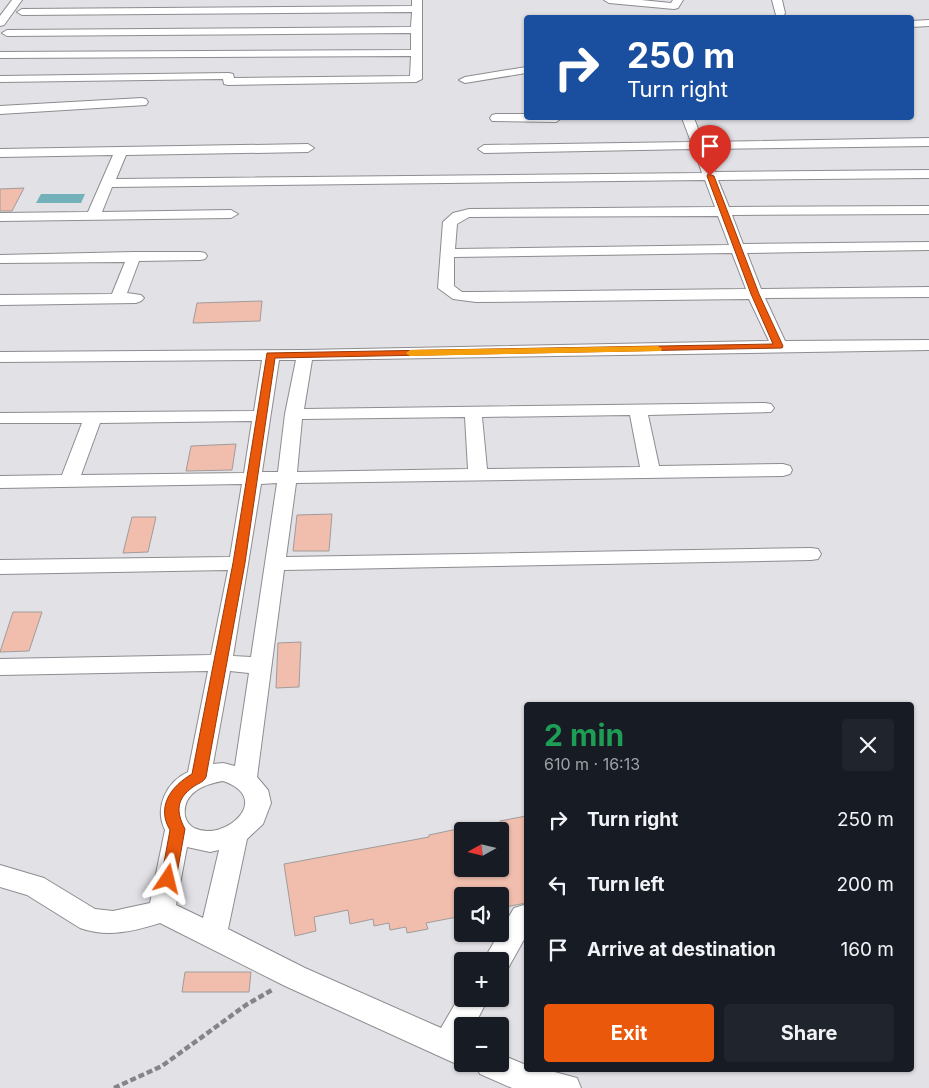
<!DOCTYPE html>
<meta charset="utf-8">
<style>
body{margin:0;font-family:Inter,sans-serif;background:#20242c;color:#f1f3f6;height:100vh;display:flex;flex-direction:column;font-size:19px;white-space:nowrap}
*{box-sizing:border-box;margin:0}
p{font-size:16px;color:#9ea1a6}
.icon{flex:none;width:28px;height:28px;fill:none;stroke:currentColor;stroke-width:2;stroke-linecap:round;stroke-linejoin:round}
.map{position:relative;flex:1;overflow:hidden}
.side{position:absolute;left:524px;top:702px;width:390px;height:370px;display:flex;flex-direction:column;background:#171b24;border-radius:5px;box-shadow:0 1px 4px #0004}
.side>*{flex:none}
.banner{position:absolute;left:524px;top:15px;width:390px;height:105px;border-radius:5px;box-shadow:0 1px 4px #0004;background:#1a4fa0;color:#fff;overflow:hidden}
.needle{width:32px;rotate:262deg}
.tools{position:absolute;left:454px;top:822px;display:grid;gap:10px}
.tools a{display:grid;place-items:center;width:55px;height:55px;border-radius:5px;background:#171b24;box-shadow:0 1px 4px #0004;font-size:25px}
.pin{position:absolute;display:grid;place-items:center;width:42px;height:42px;color:#fff;margin:-51px -21px;border-radius:50% 50% 50% 0;rotate:-45deg;box-shadow:0 0 5px #0007}
.pin .icon{rotate:45deg}
.me{position:absolute;width:55px;margin:-28px;rotate:10deg;stroke-linejoin:round;filter:drop-shadow(0 0 4px #0008)}
.turn{display:flex;align-items:center;gap:18px;height:105px;padding:0 20px;font-size:22px}
.turn .icon{width:65px;height:65px;stroke-width:2.5}
.turn b{display:block;font-size:35px;line-height:42px}
.round{display:grid;place-items:center;flex:none;width:52px;height:52px;border-radius:5px;background:#20242c}
.overview{display:flex;align-items:center;justify-content:space-between;height:85px;padding:0 20px}
h1{font-size:30px;font-weight:700;line-height:38px;color:#1e9e55}
.cta{display:flex;gap:10px;margin-top:auto;padding:10px 20px}
.cta a{flex:1;height:58px;border-radius:5px;background:#ea580c;color:#fff;font-size:20px;font-weight:700;line-height:58px;text-align:center}
.cta a+a{background:#20242c;color:#f1f3f6}
ul{padding:0;list-style:none}
li{display:flex;align-items:center;gap:15px;height:65px;padding:0 20px}
li div{flex:1}
li b{display:block;font-size:19px}
li em{font-style:normal}
.map>svg:first-child{display:block}
.water{fill:#72b0ba}
.building{fill:#f1bdad;stroke:#a19c9a}
.lines{fill:none;stroke-linecap:round;stroke-linejoin:round}
.minor-casing{stroke:#8d8d91;stroke-width:2}
.path{stroke:#858589;stroke-width:4.5;stroke-dasharray:6 3;stroke-linecap:butt}
.minor{fill:#fff;fill-rule:evenodd}
.route{fill:#ea580c;stroke:#983908}
.slow{fill:#f59e0b}
</style>
<div class="map">
<svg width="929" height="1088" viewBox="0 0 929 1088">
<rect width="100%" height="100%" fill="#e1e1e6"/>
<path class="water" d="M41 194H85L81 203H36Z"/>
<path class="building" d="M24 188 12 211H0V189Z
M262 301 260 321 193 323 197 303Z
M236 444 232 470 186 471 191 446Z
M332 514 329 551H293L297 515Z
M132 517H156L148 552 123 553Z
M13 612H42L29 651 0 652Z
M301 642 299 687 276 688 278 643Z
M526 816V903L500 908V896H462V916L426 923 428 929 407 933 406 927 390 930 389 923 374 926 373 919 350 924 348 910 314 917 316 931 295 936 284 864 429 837V835L462 828V869H500V821Z
M185 972H251L249 992H182Z"/>
<g class="lines">
<g class="minor-casing">
<path id="minor" d="M12 0H22L4 25 0 26V16Z
M412 0H422V79L416 82 228 85 224 84 223 79 0 82V76L229 73 233 74 234 78 410 76 411 56 0 58V52L411 50V33L7 36 2 33 7 30 411 27 412 12 22 15 17 12 22 9 412 6Z
M604 0H641L671 3 673 0H683L678 8 674 9 609 3Z
M772 0H782L785 13 784 15H776Z
M929 20V26L911 27V21Z
M526 67V73L465 83 459 80 465 77Z
M142 98 146 99 148 102 146 105 0 114V106Z
M496 114H526V118H562L556 122 492 121 490 118 492 115Z
M682 118H694L703 142 929 138V146L706 149 715 172 929 170V178L718 180 729 207 929 206V214L732 215 743 244 929 242V250L747 253 761 289 929 287V297L765 298 785 341 929 340V350L312 360 304 409 765 403 771 404 774 408 771 412 648 415 659 466 783 464 790 466 792 470 790 474 783 476 296 483 286 557 811 548 818 549 821 554 818 559 811 560 284 570 257 777 268 790 271 803 263 824 247 839 228 929 305 968 441 1028 462 992V999H488L474 1026H462V1064H467L462 1066 452 1062 285 986 160 923C134 931 108 938 80 928L27 895 0 887V865L44 878 95 909 113 911 150 903 165 830C154 808 166 782 188 772L208 671 0 675V659L211 655 228 570 0 574V560L230 557 242 484 0 488V476L62 475 82 423H0V413L254 411 262 360 0 362V352L305 350 769 341 749 299 476 302 453 299 438 288 443 222 453 213 469 209 715 207 705 180 112 187 102 212 231 210 238 214 231 218 0 221V213L88 212 113 155 0 157V149L308 144 314 148 308 152 126 155 116 179 702 173 694 149 484 153 478 149 484 145 691 142ZM718 216 729 245 455 249 457 224 469 217ZM732 253 746 289 476 292H462L454 286V257ZM279 360H296L285 414 278 472H262ZM630 415 640 467 487 469 482 417ZM465 417 468 469 297 472 302 419ZM252 421 244 473 81 475 100 423ZM277 483 251 657 233 656 261 484ZM230 671 249 673 235 766 223 763 213 764ZM223 781C274 798 225 843 194 828 189 825 186 821 185 816 182 793 204 784 223 781ZM187 847 210 852 219 850 203 918 176 905Z
M134 252H200L205 253 207 256 205 259 200 260 139 261 127 293 141 295 144 298 141 301 136 303 0 305V295L112 294 125 262 0 263V255Z
M524 905H526V936L507 970 500 972V961H483L514 908Z
M500 1054 526 1065V1070H547L577 1078 581 1088H512L480 1074 475 1064H500Z"/>
</g>
<path class="path" d="M114 1088 162 1066 246 1005 272 990"/>
<use href="#minor" class="minor"/>
</g>
<path class="route" d="M708 174 714 176 759 294 783 346 782 348 275 358 245 563 206 777C203 783 198 783 193 787 176 799 176 812 185 829L176 879 174 883 168 885 163 883 161 879 170 830C156 807 171 786 192 774L233 563 267 353 773 344 751 294 707 176Z"/>
<path class="slow" d="M658 346 662 349 661 351 410 356 406 353 410 350Z"/>
</svg>
<div class="tools">
<a><svg class="needle" viewBox="-14 -14 28 28"><path d="M0-13l5 13h-10z" fill="#e53935"/><path d="M0 13l5-13h-10z" fill="#9ea1a6"/></svg></a>
<a><svg class="icon" aria-label="sound" viewBox="0 0 24 24"><path d="M4 9h4l5-4v14l-5-4H4zM17 9q2 3 0 6"/></svg></a>
<a>+</a>
<a>−</a>
</div>
<div class="pin" style="left:710px;top:176px;background:#d93025"><svg class="icon" aria-label="arrive" viewBox="0 0 24 24"><path d="M6 21V4h12l-3 4 3 4H6"/></svg></div>
<svg class="me" style="left:168px;top:879px" viewBox="-20 -20 40 40"><path d="M0-17L14 15 0 8-14 15z" fill="#ea580c" stroke="#fff" stroke-width="4"/></svg>
<div class="banner">
<div class="turn"><svg class="icon" aria-label="right" viewBox="0 0 24 24"><path d="M7 20v-9h11M14 6l5 5-5 5"/></svg><div><b>250 m</b>Turn right</div></div>
</div>
<section class="side">
<div class="overview"><div><h1>2 min</h1><p>610 m · 16:13</p></div><a class="round"><svg class="icon" aria-label="close" viewBox="0 0 24 24"><path d="M6 6l12 12M18 6L6 18"/></svg></a></div>
<ul>
<li><svg class="icon" aria-label="right" viewBox="0 0 24 24"><path d="M7 20v-9h11M14 6l5 5-5 5"/></svg><div><b>Turn right</b></div><em>250 m</em></li>
<li><svg class="icon" aria-label="left" viewBox="0 0 24 24"><path d="M17 20v-9H6M10 6l-5 5 5 5"/></svg><div><b>Turn left</b></div><em>200 m</em></li>
<li><svg class="icon" aria-label="arrive" viewBox="0 0 24 24"><path d="M6 21V4h12l-3 4 3 4H6"/></svg><div><b>Arrive at destination</b></div><em>160 m</em></li>
</ul>
<div class="cta"><a>Exit</a><a>Share</a></div>
</section>
</div>
